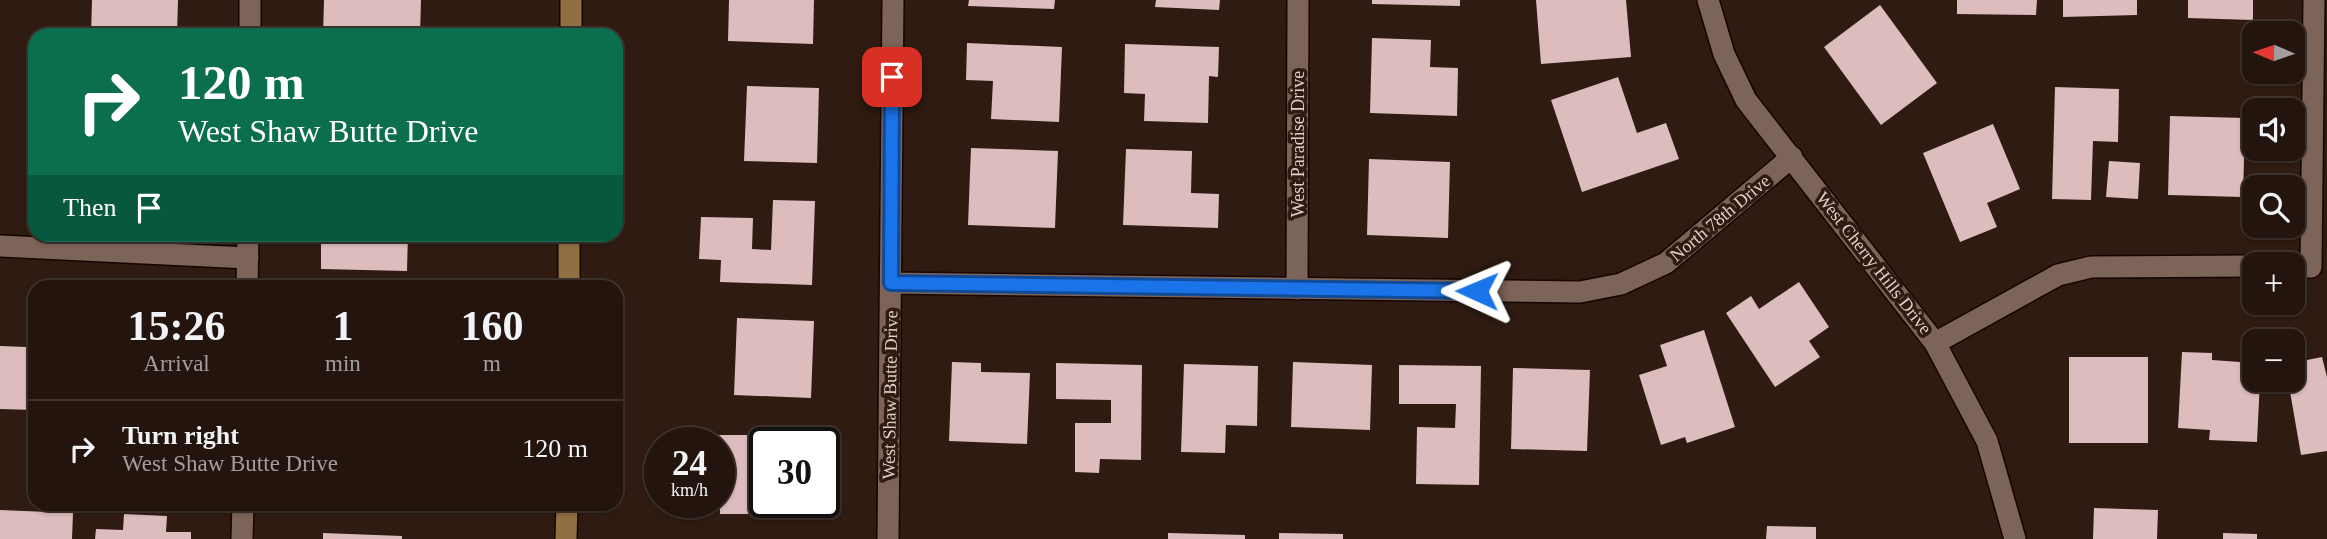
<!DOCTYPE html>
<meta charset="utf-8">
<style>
body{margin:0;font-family:Georgia,serif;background:#2f211b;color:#f1f3f6;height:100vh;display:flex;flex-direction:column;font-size:26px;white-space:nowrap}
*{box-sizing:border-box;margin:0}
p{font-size:23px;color:#a39e9d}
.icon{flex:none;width:38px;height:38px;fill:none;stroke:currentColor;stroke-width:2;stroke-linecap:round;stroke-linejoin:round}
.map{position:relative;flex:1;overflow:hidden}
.sheet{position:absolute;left:28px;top:280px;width:595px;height:231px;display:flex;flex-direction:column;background:#23140d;border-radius:21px;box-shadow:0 2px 5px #0004,0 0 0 2px #40332e}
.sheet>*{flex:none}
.hud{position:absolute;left:28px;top:28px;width:595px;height:214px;border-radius:21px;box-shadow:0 2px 5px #0004,0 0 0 2px #40332e;background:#0b6e4f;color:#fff;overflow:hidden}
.needle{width:46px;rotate:272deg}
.controls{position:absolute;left:2242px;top:21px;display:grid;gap:14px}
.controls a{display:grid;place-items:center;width:63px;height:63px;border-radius:14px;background:#23140d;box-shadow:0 2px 5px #0004,0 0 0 2px #40332e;font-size:35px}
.speed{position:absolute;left:644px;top:427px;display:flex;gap:14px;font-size:35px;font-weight:700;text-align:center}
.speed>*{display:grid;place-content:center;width:91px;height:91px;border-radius:50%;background:#23140d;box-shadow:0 2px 5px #0004,0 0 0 2px #40332e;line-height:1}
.speed small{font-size:18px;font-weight:400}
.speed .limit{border:4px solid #111;border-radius:10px;background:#fff;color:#111}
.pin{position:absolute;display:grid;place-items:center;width:60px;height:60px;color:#fff;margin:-30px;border-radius:14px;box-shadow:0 4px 10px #0006}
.me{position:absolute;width:77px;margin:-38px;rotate:271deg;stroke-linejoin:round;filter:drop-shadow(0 0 5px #0008)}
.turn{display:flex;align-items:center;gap:24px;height:147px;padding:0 35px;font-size:32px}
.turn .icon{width:91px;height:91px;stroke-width:2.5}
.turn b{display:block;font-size:49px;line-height:60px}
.then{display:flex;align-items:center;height:66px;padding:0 35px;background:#0003;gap:14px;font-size:26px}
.eta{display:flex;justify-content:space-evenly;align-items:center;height:119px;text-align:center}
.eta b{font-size:42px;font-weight:800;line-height:49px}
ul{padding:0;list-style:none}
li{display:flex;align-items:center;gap:21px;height:98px;padding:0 35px;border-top:2px solid #40332e}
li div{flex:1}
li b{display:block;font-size:26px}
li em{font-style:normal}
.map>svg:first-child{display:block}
.building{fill:#dcbcbd}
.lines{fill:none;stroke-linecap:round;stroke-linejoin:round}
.street-casing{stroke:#160500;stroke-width:24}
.secondary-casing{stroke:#160500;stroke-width:24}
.street{stroke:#7d6458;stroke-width:21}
.secondary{stroke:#906f43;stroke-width:21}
.route-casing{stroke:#114b97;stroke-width:18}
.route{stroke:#1a73e8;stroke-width:12}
.labels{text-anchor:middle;stroke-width:7;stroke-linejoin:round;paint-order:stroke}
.street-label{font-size:18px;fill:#dfd1ca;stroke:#2f1b11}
</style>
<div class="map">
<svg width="2327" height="539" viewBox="0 0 2327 539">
<rect width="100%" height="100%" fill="#2f1b11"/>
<path class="building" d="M92 0H178L177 35H91Z
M324 0H421L420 35H323Z
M729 0H814L813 44 728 41Z
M969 0H1055L1054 9 968 6Z
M1156 0H1220L1219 10 1155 7Z
M1372 0H1460V6L1372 4Z
M1536 0H1626L1631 57 1541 64Z
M1957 0H2037L2036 15 1957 14Z
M2063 0H2137V15L2063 17Z
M2188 0H2253V20L2188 18Z
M1880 5 1937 83 1881 125 1824 47Z
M1372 38 1431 40 1430 67 1458 68 1457 116 1370 113Z
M967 43 1062 47 1059 122 991 119 993 81 966 80Z
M1125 44 1219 47 1218 77 1209 76 1208 123 1144 121 1145 94 1124 93Z
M1618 77 1637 133 1666 123 1679 159 1582 192 1551 100Z
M747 86 819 88 817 163 744 161Z
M2055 87 2119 89 2118 142 2093 141 2091 200 2052 199Z
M2170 116 2245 118 2243 197 2168 195Z
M1993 124 2020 189 1987 203 1997 227 1960 242 1923 153Z
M971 148 1058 151 1055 228 968 225Z
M1126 149 1192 151 1191 193 1219 194 1218 228 1123 225Z
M1369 159 1450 162 1448 238 1367 235Z
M2109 161 2140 163 2138 199 2106 197Z
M773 200 815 201 812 285 720 282 721 260 699 259 701 217 753 218 752 249 771 250Z
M321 234H408L407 271 321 269Z
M1799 282 1829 327 1809 341 1820 357 1775 387 1726 313 1751 296 1759 309Z
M737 318 814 321 811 398 734 395Z
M27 320 35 321V410L0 409V346L26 347Z
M1704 330 1735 427 1687 443 1685 437 1661 445 1639 375 1667 366 1660 345Z
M2182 352 2212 353V360L2254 363V380H2260L2257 442 2209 440 2210 430 2178 428Z
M2069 357H2148V443H2069Z
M2322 357 2327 377V451L2301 455 2288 380H2292V363Z
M952 362 981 363V372L1030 373 1027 444 949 441Z
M1293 362 1372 365 1370 430 1291 427Z
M1056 363 1142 365 1141 460 1100 459 1099 473 1075 472V423H1111V400L1056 399Z
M1184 364 1258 366 1257 426 1226 425 1225 453 1181 452Z
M1399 365 1481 366 1479 485 1416 484 1417 427 1455 428 1456 404H1399Z
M1513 368 1590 370 1587 451 1511 449Z
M719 435H790L791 443H765V502H815V514H720Z
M318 504H415V512L318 510Z
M2094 508 2158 510 2157 539H2093Z
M0 510 73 513 72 539H0Z
M124 514 167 516 166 532H191V539H95L96 529 123 530Z
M1767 526 1816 527V539H1766Z
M323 533 402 536V539H323Z
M1168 533 1245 535V539H1168Z
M1279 533 1343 534V539H1279Z
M2223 533 2257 534V539H2223Z"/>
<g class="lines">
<g class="street-casing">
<path id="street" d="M1708 0 1724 54 1746 100 1935 343 1987 441 2015 539
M250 35V0
M0 246 248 258
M2292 267H2311L2314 0
M891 283 1580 292 1621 284 1666 263 1792 157
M247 287 248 234
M1297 289 1298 0
M1935 343 2058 275 2091 267 2254 266
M242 539 243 504
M888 539 893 0"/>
</g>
<g class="secondary-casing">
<path id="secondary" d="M571 35V0
M569 287V234
M566 539 567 504"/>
</g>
<use href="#street" class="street"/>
<use href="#secondary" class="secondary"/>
</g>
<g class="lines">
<g class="route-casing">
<path id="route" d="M892 77 891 283 1477 291"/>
</g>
<use href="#route" class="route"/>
</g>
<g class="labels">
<g class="street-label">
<text transform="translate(1298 144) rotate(-90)" y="6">West Paradise Drive</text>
<text transform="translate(1720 218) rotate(-40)" y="6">North 78th Drive</text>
<text transform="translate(1874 263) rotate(52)" y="6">West Cherry Hills Drive</text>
<text transform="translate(890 395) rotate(-89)" y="6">West Shaw Butte Drive</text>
</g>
</g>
</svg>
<div class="controls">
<a><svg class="needle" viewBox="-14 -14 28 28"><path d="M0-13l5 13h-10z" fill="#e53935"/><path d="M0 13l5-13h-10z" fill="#a39e9d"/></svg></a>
<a><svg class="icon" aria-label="sound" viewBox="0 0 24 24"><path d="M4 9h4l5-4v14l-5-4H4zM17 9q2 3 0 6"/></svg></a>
<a><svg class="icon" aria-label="search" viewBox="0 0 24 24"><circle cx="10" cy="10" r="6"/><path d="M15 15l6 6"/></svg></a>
<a>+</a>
<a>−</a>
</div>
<div class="speed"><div>24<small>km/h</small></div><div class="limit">30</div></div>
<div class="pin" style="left:892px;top:77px;background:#d93025"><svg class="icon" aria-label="arrive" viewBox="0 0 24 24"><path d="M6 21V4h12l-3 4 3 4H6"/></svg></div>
<svg class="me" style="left:1477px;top:291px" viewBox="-20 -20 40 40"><path d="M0-17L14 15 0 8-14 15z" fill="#1a73e8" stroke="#fff" stroke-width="4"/></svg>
<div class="hud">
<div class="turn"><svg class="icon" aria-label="right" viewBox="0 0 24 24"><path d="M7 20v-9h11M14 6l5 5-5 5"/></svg><div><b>120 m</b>West Shaw Butte Drive</div></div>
<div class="then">Then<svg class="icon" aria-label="arrive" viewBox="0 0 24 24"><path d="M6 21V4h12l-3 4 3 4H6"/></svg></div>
</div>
<section class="sheet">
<div class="eta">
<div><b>15:26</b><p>Arrival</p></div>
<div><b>1</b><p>min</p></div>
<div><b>160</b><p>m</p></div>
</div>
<ul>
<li><svg class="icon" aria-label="right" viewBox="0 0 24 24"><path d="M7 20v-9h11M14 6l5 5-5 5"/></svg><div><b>Turn right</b><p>West Shaw Butte Drive</p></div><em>120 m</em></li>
</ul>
</section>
</div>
